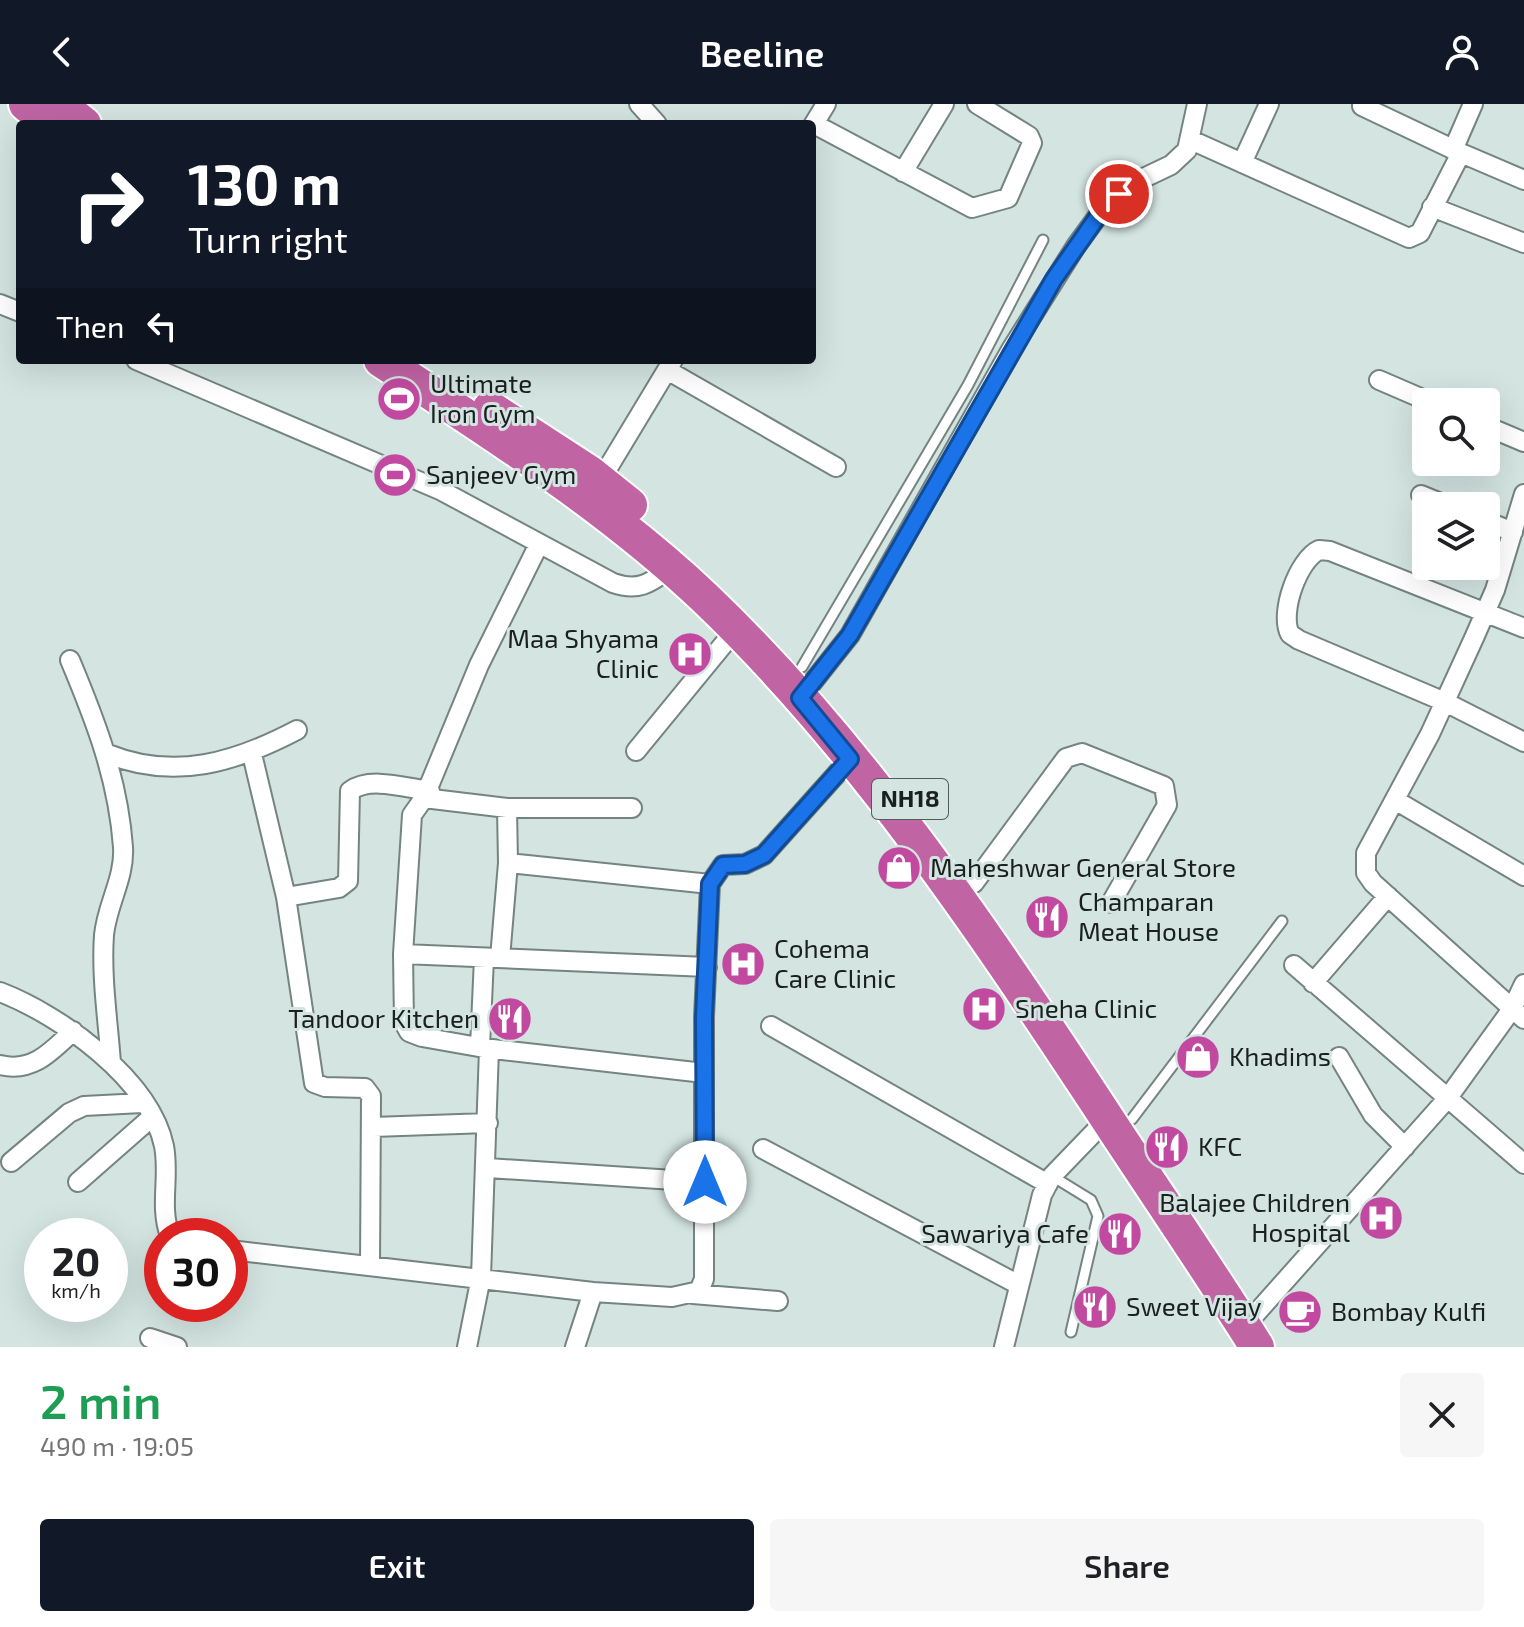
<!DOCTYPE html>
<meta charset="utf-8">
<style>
body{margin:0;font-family:"Exo 2",sans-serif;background:#f6f6f6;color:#202124;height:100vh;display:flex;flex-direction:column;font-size:30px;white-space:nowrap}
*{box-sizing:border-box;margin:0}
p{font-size:26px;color:#757577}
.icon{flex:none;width:44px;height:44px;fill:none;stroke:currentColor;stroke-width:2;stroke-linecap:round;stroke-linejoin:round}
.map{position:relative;height:1243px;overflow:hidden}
.side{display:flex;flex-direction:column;background:#fff;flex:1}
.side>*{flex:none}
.guide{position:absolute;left:16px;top:16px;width:800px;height:244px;border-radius:8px;box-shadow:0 8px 32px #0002;background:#111827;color:#fff;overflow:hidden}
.fabs{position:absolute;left:1412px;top:284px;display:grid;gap:16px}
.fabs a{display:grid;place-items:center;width:88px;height:88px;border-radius:8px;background:#fff;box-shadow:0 8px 32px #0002;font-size:40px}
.speed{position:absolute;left:24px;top:1114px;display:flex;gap:16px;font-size:40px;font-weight:700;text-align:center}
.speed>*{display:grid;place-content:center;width:104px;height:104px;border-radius:50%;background:#fff;box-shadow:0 8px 32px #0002;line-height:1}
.speed small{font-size:20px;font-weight:400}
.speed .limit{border:12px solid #d22;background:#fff;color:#111}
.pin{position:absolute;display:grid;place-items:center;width:68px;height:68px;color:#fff;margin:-34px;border:4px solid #fff;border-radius:50%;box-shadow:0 2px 8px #0007}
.me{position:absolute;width:88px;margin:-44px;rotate:0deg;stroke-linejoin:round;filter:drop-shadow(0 0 6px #0008)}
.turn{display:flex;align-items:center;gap:28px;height:168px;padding:0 40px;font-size:36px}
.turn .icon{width:104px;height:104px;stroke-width:2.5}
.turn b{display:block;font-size:56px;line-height:68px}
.then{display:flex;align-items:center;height:76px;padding:0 40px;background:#0003;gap:16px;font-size:30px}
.round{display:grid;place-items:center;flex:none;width:84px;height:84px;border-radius:8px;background:#f6f6f6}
.summary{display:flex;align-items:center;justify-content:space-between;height:136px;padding:0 40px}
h1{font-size:48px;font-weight:600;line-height:60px;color:#1e9e55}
.cta{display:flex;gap:16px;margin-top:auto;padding:16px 40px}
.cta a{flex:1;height:92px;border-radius:8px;background:#111827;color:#fff;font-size:32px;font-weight:600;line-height:92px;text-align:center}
.cta a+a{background:#f6f6f6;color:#202124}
header{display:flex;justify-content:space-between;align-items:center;height:104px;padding:0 40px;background:#111827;color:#fff;font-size:36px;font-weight:600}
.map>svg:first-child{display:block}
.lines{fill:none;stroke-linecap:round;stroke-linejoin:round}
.lane-casing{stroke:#748481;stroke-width:13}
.street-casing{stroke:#748481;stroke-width:22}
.highway-casing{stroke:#fff;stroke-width:38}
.lane{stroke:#fff;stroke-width:9}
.street{stroke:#fff;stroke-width:18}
.highway{stroke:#c064a4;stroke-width:34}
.route-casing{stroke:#114b97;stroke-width:20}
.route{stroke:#1a73e8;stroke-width:14}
.labels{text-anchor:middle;stroke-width:6;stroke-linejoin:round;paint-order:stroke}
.shield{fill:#d3e4e1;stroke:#525b59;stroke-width:2}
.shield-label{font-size:24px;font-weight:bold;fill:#1a201f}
.poi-label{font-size:26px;fill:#1a201f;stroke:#d3e4e1;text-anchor:start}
</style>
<header><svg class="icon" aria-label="back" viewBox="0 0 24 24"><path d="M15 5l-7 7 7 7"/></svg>Beeline<svg class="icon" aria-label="person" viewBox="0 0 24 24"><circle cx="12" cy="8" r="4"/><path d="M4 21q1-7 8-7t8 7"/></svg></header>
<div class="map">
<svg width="1524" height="1243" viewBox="0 0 1524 1243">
<rect width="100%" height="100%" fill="#d3e4e1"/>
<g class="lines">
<g class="lane-casing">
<path id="lane" d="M802 563 968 281 1043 136
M1132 1015 1282 817
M1052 1072 1091 1096 1098 1112 1071 1228"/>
</g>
<g class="street-casing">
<path id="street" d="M639 0 657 20
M1362 2 1461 49
M814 20 972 104 1008 94 1032 39 1029 32 977 0
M812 23 826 0
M1191 36 1409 134 1420 129 1461 49 1524 76
M1453 46 1473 0
M1242 59 1269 0
M903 68 944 0
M1432 103 1524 139
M0 200 20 208
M136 256 442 387 613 479C639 488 650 479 671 464
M667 266 836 363
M1379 276 1430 298
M1486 322 1524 338
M600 377 673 256
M1524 390 1495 486 1474 534 1430 630 1366 749V769L1373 779 1524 915
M1421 391 1448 402
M1486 417 1513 428
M1524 524 1330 447 1319 446C1298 456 1279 509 1290 530L1299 536 1445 598 1524 638
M70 556C96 618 118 675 123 743 125 774 107 800 104 831 101 873 108 917 111 959
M800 594 850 531 1012 244 1076 142 1103 105 1129 81 1171 61 1187 46 1197 0
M636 647 736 525
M108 650C175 677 236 658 297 626
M252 650 286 793 314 979 325 983 365 984 371 992 370 1162
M424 694 479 561 539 440
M1395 696 1524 772
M632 704H507L424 694 412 711 403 850 404 919 409 928 422 933 484 944 704 969
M508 759 710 780
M974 779 1066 654 1082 649 1164 682 1167 701 1111 799
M286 793 339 784 348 777 350 687C370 672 406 684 430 687
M403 850 707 863
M500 854 508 759 507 704
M1294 861 1524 1060
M1313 879 1388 792
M0 888C60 911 150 975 164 1042 170 1073 159 1102 170 1132
M771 922 1048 1080
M480 943 484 854
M1339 953 1373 1011 1405 1043
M0 961C32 969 51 948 73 927
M373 1023 488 1019
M763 1045 1019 1181
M11 1058 69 1009 84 1002 142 999
M488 1064 705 1078
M78 1078 152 1013
M230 1146 593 1188 672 1193 699 1187 704 1175V913L710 780 723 761 745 760 764 751 850 655
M693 1190 778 1197
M1244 1223 1447 995 1512 905 1524 880
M150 1234 177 1243
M467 1243 481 1173 489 945
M575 1243 593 1188
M1004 1243 1042 1091 1052 1072 1107 1015"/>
</g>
<g class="highway-casing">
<path id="highway" d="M26 0 51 20
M59 0 84 20
M381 256C492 329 608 402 705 494 858 640 979 820 1095 996 1149 1079 1205 1160 1257 1243
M490 304 590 369 630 401"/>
</g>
<use href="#lane" class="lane"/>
<use href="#street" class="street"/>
<use href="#highway" class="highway"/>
</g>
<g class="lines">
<g class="route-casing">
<path id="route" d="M705 1078 704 913 710 780 723 761 745 760 764 751 850 655 800 594 850 531 1054 175 1103 105 1119 90"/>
</g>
<use href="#route" class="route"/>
</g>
<defs>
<g id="stadium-disc" transform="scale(2.3)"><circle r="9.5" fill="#c14aa0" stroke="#d3e4e1"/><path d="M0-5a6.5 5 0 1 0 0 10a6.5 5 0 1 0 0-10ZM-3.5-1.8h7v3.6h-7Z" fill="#fff"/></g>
<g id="hospital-disc" transform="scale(2.3)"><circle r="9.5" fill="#c14aa0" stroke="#d3e4e1"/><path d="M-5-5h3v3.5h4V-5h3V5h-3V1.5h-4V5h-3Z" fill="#fff"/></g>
<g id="shop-disc" transform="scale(2.3)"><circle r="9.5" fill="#c14aa0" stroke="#d3e4e1"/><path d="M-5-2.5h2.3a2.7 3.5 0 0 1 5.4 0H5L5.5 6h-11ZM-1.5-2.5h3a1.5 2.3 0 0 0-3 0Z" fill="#fff"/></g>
<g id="restaurant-disc" transform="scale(2.3)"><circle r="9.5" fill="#c14aa0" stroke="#d3e4e1"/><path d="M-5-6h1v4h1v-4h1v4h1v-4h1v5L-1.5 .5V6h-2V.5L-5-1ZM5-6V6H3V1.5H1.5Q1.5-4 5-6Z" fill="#fff"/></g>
<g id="cafe-disc" transform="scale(2.3)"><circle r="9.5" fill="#c14aa0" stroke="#d3e4e1"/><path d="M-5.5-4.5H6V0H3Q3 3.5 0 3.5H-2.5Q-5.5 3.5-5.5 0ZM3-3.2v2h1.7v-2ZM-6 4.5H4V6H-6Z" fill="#fff"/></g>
</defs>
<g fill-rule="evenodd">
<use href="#stadium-disc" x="399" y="295"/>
<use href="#stadium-disc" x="395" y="371"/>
<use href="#hospital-disc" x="690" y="550"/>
<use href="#shop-disc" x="899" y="764"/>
<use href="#restaurant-disc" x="1047" y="813"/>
<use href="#hospital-disc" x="743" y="860"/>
<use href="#hospital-disc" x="984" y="905"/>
<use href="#restaurant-disc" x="510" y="915"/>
<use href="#shop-disc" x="1198" y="953"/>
<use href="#restaurant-disc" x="1167" y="1043"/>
<use href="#hospital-disc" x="1381" y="1114"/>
<use href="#restaurant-disc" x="1120" y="1130"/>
<use href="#restaurant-disc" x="1095" y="1203"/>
<use href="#cafe-disc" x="1300" y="1208"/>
</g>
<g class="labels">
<rect class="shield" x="872" y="675" width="76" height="40" rx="6"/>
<g class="shield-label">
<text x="910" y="703">NH18</text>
</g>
<g class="poi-label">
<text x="430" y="289">Ultimate<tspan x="430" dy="30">Iron Gym</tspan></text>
<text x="426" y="380">Sanjeev Gym</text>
<text x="659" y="544" text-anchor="end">Maa Shyama<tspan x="659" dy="30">Clinic</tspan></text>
<text x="930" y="773">Maheshwar General Store</text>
<text x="1078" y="807">Champaran<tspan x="1078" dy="30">Meat House</tspan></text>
<text x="774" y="854">Cohema<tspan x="774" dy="30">Care Clinic</tspan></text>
<text x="1015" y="914">Sneha Clinic</text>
<text x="479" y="924" text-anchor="end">Tandoor Kitchen</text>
<text x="1229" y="962">Khadims</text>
<text x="1198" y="1052">KFC</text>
<text x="1350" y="1108" text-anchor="end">Balajee Children<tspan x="1350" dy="30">Hospital</tspan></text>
<text x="1089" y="1139" text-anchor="end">Sawariya Cafe</text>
<text x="1126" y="1212">Sweet Vijay</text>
<text x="1331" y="1217">Bombay Kulfi</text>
</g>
</g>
</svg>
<div class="fabs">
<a><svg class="icon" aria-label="search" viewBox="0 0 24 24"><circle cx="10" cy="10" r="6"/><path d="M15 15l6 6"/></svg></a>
<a><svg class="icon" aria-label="layers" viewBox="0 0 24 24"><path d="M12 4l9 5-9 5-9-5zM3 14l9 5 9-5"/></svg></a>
</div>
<div class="speed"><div>20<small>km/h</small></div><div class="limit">30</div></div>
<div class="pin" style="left:1119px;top:90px;background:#d93025"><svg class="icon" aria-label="arrive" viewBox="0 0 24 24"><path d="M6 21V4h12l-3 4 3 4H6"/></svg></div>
<svg class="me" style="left:705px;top:1078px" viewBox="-20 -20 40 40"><circle r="19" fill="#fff"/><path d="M0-13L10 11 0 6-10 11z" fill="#1a73e8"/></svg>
<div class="guide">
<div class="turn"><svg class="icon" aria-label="right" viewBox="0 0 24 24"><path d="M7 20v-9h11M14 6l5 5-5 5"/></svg><div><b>130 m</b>Turn right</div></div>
<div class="then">Then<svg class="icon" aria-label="left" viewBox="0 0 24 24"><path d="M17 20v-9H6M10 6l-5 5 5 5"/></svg></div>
</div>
</div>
<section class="side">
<div class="summary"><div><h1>2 min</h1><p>490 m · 19:05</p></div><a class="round"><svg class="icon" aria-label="close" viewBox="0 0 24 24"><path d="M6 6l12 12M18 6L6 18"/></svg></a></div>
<div class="cta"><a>Exit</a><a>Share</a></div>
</section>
